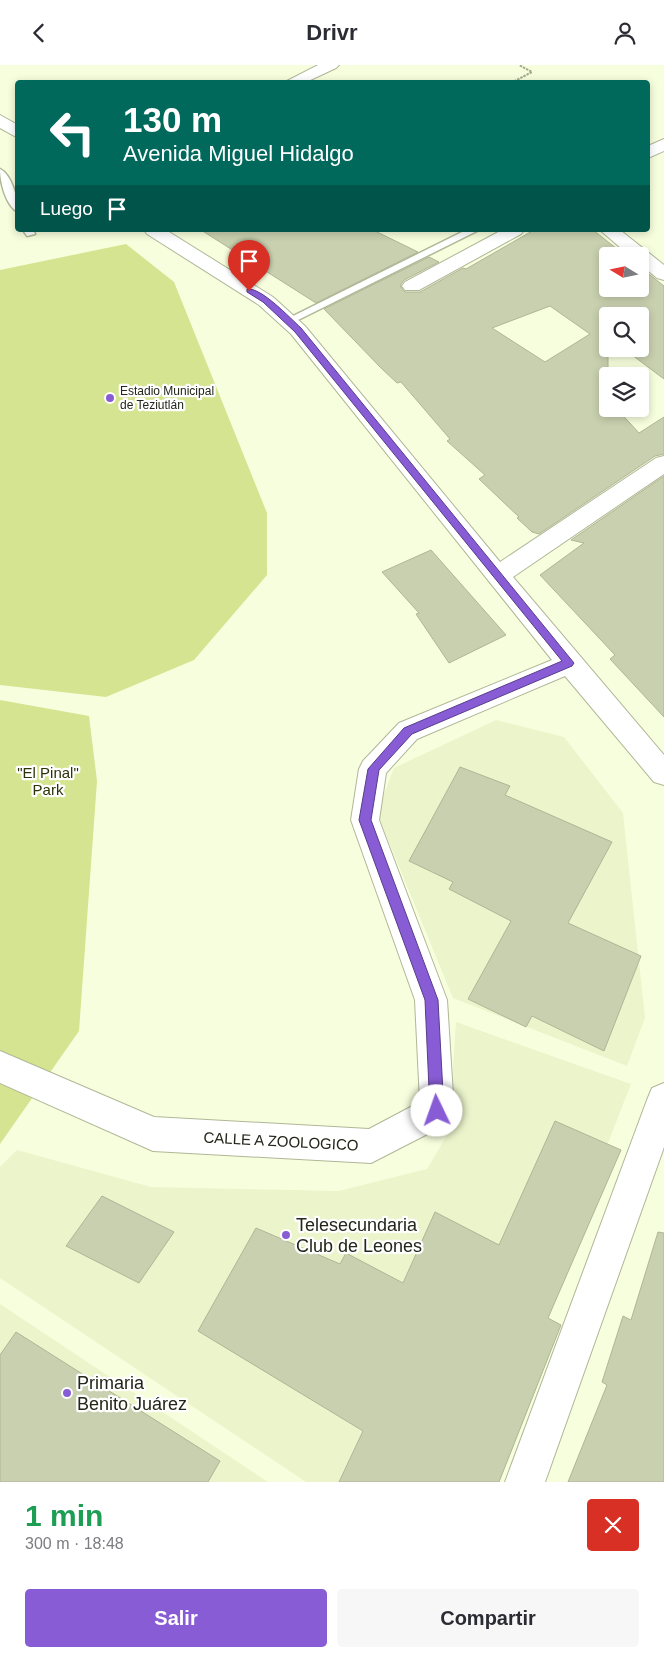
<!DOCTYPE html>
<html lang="es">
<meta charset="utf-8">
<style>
body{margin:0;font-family:Arial,sans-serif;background:#f7f7f7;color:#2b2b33;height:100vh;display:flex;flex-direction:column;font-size:19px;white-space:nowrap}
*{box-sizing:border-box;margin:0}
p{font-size:16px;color:#7c7c81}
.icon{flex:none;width:28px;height:28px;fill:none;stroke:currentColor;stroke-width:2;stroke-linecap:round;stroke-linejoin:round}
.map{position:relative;height:1417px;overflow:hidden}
.side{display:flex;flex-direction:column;background:#fff;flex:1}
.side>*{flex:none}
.guide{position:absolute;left:15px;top:15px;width:635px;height:152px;border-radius:5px;box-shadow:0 2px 8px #0003;background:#00695c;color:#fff;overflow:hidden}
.needle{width:32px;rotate:280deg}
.controls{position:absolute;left:599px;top:182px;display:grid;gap:10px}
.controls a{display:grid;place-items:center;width:50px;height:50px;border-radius:5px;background:#fff;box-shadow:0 2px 8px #0003;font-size:25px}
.pin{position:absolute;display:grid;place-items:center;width:42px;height:42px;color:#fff;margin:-51px -21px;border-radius:50% 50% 50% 0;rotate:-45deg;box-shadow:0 0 5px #0007}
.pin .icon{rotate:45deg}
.me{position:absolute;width:55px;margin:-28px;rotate:357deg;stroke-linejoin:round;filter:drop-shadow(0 0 4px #0008)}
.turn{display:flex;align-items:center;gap:18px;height:105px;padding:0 25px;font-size:22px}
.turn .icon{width:65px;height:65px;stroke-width:2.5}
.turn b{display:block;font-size:35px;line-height:42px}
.then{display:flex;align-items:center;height:48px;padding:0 25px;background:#0003;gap:10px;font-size:19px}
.round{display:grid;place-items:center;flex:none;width:52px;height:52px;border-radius:5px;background:#f7f7f7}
.summary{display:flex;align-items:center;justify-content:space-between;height:85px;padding:0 25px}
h1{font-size:30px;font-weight:600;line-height:38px;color:#1e9e55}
.cta{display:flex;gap:10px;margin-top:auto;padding:10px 25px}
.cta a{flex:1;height:58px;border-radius:5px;background:#885cd5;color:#fff;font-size:20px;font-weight:600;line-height:58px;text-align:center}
.cta a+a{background:#f7f7f7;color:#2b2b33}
header{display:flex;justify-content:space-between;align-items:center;height:65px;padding:0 25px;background:#fff;font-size:22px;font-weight:600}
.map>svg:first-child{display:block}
.built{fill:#ebf4cb}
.green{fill:#d5e490}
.building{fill:#c9d0af;stroke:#afb596;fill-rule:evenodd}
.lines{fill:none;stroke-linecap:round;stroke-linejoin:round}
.lane-casing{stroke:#b0b797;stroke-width:3}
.street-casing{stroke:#b0b797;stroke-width:2}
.path{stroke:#a3a88f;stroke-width:2;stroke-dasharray:2.5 1;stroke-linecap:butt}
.lane{fill:#fff;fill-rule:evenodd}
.street{fill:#fff;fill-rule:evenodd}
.route{fill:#885cd5;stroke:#583c8a}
.poi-dot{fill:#885cd5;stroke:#fff;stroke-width:2}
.labels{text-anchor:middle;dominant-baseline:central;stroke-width:4.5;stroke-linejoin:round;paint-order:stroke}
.far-poi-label{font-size:12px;fill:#232619;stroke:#fff;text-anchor:start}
.park-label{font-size:15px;fill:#2d3307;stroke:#fff}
.street-label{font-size:15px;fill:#232619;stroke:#fff}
.near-poi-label{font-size:18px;fill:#232619;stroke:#fff;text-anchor:start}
</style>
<header><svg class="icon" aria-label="back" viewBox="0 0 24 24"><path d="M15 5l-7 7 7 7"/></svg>Drivr<svg class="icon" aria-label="person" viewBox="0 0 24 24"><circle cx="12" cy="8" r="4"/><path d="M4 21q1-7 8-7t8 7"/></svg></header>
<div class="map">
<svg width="664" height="1417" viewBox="0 0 664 1417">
<rect width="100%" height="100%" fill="#f7fedd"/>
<path class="built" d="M 496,655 L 564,672 L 623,748 L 645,953 L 627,1001 L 453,933 L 377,748 L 394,703 Z
M 456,957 L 631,1019 L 476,1417 L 306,1417 L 0,1213 L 0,1102 L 17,1085 L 151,1122 L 339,1126 L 427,1104 L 449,1067 Z
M 0,1239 L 268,1417 L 0,1417 Z"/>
<path class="green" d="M 126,179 L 174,217 L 267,448 L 267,510 L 194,595 L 106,632 L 0,620 L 0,205 Z
M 0,635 L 89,651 L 97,716 L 79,966 L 0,1079 Z"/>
<path class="building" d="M 201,165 L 373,165 L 418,187 L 316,238 Z
M 534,165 L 593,165 L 626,191 L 608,191 L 608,224 L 640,224 L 640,202 L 664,221 L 664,314 L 624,284 L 640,284 L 640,251 L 608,251 L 608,344 L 617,344 L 639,368 L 664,352 L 664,389 L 655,391 L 539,469 L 532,467 L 517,453 L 519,452 L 479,414 L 485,410 L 447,376 L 450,374 L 401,317 L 397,318 L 381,303 L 324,244 L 429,192 L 439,197 L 404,215 L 400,221 L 405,227 L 420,227 L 463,203 L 466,204 ZM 550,241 L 590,269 L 545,297 L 492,263 Z
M 664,411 L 664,652 L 610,594 L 615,590 L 540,510 L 584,478 L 571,475 Z
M 431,485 L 506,570 L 449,598 L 416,549 L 419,548 L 382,507 Z
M 460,702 L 510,721 L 505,730 L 612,777 L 568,858 L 641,891 L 604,986 L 532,951 L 526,962 L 468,934 L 511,856 L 449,824 L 453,817 L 409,796 Z
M 555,1056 L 621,1085 L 548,1253 L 561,1260 L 499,1417 L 339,1417 L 363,1366 L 198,1266 L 256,1163 L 340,1199 L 346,1188 L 403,1218 L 435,1147 L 499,1180 Z
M 102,1131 L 174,1167 L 139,1218 L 66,1181 Z
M 658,1167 L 664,1168 L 664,1417 L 568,1417 L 607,1320 L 602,1317 L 623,1251 L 631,1255 Z
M 16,1267 L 220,1396 L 208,1417 L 0,1417 L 0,1290 Z"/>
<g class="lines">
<g class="lane-casing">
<path id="lane" d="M 0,104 C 12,110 18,134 18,147 C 6,141 0,117 0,104 Z
M 23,165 L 33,165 L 35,169 L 27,171 Z
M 466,165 L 479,165 L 292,258 L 288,259 L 283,256 Z"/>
</g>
<g class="street-casing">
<path id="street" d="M 318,0 L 339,0 L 336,3 L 304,18 L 283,18 Z
M 0,50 L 18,60 L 18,73 L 0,63 Z
M 664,74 L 664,86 L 648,93 L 648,81 Z
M 144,165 L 166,165 L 273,232 L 305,261 L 500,497 L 656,393 L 664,391 L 664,409 L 513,512 L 664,690 L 664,720 L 654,717 L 565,611 L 417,674 L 386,708 L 379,755 L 447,935 L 454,1046 L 449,1058 L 371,1098 L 153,1086 L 0,1018 L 0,986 L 154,1052 L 369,1064 L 420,1037 L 415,935 L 351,755 L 359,704 L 363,696 L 399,658 L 552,595 L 291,269 L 259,240 L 147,169 Z
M 502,165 L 524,165 L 521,169 L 419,225 L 405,225 L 402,221 L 405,217 Z
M 600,165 L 620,165 L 664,200 L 664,215 L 657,213 L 640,199 L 640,191 L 630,191 Z
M 664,1018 L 664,1082 L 545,1417 L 505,1417 L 647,1035 L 652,1023 Z"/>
</g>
<path class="path" d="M 511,18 L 532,7 L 519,0"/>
<use href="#lane" class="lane"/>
<use href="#street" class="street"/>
</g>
<path class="route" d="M 247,224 C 261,222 290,253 301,263 L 574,598 L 572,601 L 412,669 L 379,705 L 371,755 L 438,935 L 444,1046 L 442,1051 L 437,1053 L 432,1051 L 430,1046 L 425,935 L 359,755 L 368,704 L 404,663 L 562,596 L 295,267 L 263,237 L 247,227 Z"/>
<g class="poi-dot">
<circle cx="110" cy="333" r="5"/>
<circle cx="286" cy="1170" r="5"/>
<circle cx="67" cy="1328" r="5"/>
</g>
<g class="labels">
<g class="far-poi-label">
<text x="120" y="326">Estadio Municipal<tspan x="120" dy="14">de Teziutlán</tspan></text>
</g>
<g class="park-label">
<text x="48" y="707">"El Pinal"<tspan x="48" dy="17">Park</tspan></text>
</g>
<g class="street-label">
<text transform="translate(281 1076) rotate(3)">CALLE A ZOOLOGICO</text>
</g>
<g class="near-poi-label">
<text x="296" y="1160">Telesecundaria<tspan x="296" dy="21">Club de Leones</tspan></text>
<text x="77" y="1318">Primaria<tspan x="77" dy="21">Benito Juárez</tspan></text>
</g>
</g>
</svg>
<div class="controls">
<a><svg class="needle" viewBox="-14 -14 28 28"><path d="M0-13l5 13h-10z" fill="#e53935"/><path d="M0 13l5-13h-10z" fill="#7c7c81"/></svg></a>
<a><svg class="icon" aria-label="search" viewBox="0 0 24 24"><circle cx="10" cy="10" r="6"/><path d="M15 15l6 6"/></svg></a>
<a><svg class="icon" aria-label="layers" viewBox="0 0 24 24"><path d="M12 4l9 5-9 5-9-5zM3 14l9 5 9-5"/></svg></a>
</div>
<div class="pin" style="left:249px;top:226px;background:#d93025"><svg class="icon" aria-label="arrive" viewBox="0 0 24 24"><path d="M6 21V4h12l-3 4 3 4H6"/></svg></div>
<svg class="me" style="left:437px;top:1046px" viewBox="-20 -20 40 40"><circle r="19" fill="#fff"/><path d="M0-13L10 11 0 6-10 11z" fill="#885cd5"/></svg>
<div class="guide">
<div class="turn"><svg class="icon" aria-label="left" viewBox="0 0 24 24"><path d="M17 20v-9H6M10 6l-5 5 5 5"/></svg><div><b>130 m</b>Avenida Miguel Hidalgo</div></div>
<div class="then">Luego<svg class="icon" aria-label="arrive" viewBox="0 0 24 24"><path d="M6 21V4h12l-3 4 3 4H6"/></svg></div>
</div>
</div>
<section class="side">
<div class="summary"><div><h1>1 min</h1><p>300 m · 18:48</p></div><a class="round" style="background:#d93025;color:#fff"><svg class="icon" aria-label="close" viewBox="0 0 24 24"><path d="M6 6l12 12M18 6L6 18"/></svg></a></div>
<div class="cta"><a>Salir</a><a>Compartir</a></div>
</section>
